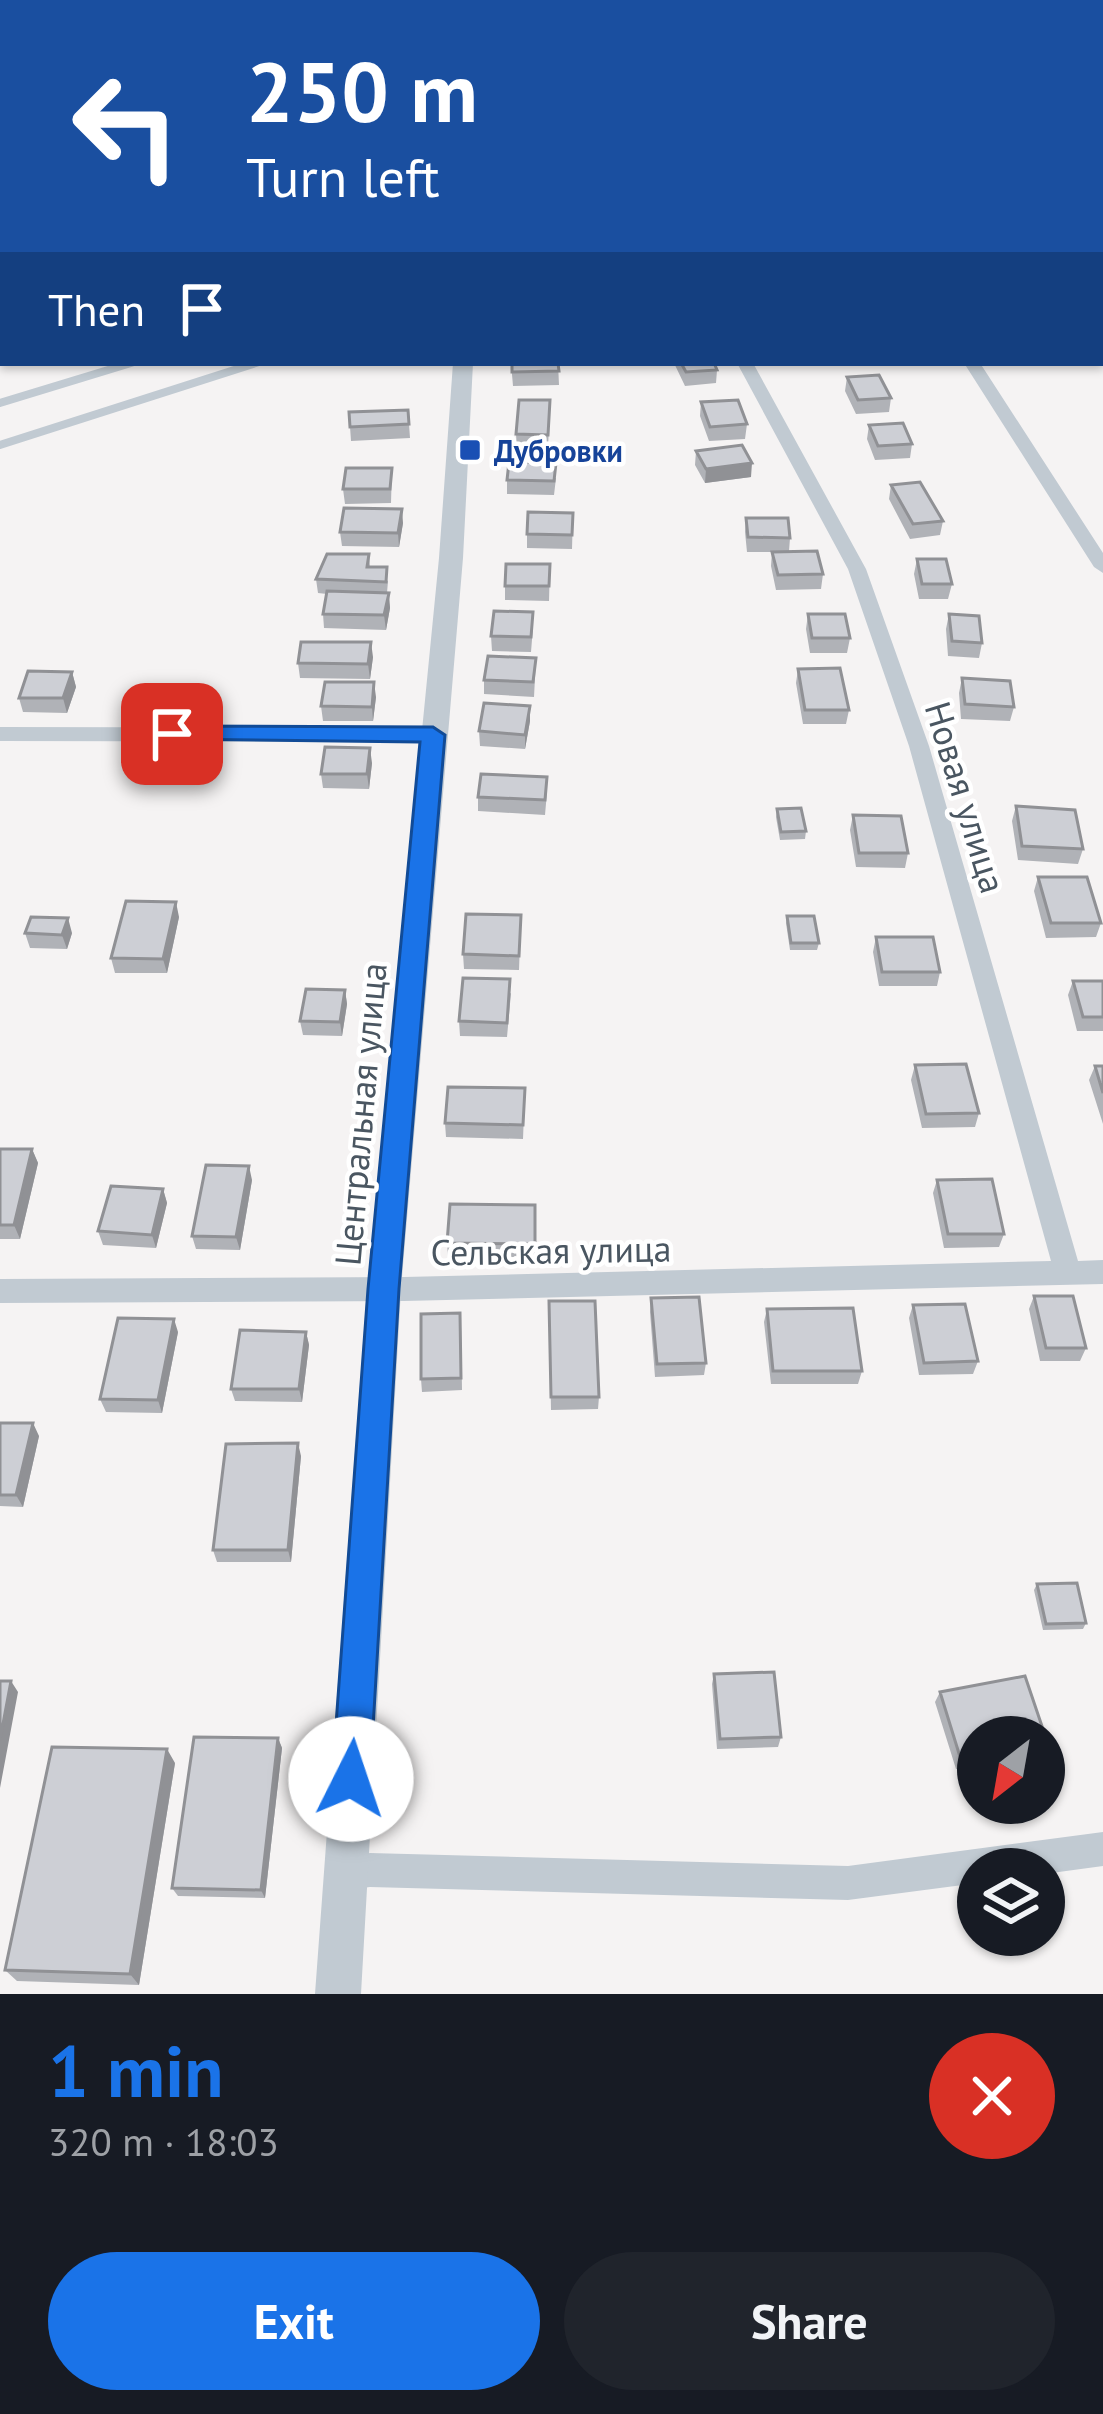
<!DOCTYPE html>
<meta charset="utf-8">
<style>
body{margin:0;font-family:"PT Sans",sans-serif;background:#20242c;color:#f1f3f6;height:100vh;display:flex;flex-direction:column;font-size:45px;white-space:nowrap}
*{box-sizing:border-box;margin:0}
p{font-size:39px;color:#9ea1a6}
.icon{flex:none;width:66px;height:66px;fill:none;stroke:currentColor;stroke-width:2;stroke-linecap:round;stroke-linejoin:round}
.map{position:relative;height:1994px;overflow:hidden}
.drawer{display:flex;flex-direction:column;background:#171b24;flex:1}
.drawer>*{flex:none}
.banner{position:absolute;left:0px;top:0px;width:1104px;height:366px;box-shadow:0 3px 9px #0004;background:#1a4fa0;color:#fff;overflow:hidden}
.needle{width:78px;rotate:211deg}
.buttons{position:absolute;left:957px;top:1716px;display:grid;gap:24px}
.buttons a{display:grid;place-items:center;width:108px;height:108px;border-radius:50%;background:#171b24;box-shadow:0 3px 9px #0004;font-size:60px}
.pin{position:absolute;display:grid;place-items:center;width:102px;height:102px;color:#fff;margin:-51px;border-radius:24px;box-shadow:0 6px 18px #0006}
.me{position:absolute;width:132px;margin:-66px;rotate:4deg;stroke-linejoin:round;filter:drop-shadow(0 0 9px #0008)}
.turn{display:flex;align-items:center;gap:42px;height:252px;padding:0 48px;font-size:54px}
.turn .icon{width:156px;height:156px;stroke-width:2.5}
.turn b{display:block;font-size:84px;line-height:102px}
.then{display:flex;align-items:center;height:114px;padding:0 48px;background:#0003;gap:24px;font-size:45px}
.round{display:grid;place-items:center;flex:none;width:126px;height:126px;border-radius:63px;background:#20242c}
.head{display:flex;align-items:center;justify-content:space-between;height:204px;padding:0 48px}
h1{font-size:72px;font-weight:700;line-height:90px;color:#1a73e8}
.button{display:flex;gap:24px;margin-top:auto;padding:24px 48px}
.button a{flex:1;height:138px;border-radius:72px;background:#1a73e8;color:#fff;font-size:48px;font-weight:700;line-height:138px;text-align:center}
.button a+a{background:#20242c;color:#f1f3f6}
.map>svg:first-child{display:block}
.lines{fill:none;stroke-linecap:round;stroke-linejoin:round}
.service-far1{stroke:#c1cad2;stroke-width:6}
.service{stroke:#c1cad2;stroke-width:8}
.minor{fill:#c1cad2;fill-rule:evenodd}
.tertiary{fill:#c1cad2;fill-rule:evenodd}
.wall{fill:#b0b2b7}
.shaded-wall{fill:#909195}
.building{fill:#cdcfd5;stroke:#909195;stroke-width:3}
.route{fill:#1a73e8;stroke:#114b97;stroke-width:3}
.transit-dot{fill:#1a4fb4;stroke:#fff;stroke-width:4.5}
.labels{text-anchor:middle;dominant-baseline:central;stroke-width:9;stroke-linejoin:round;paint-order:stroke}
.far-transit-label{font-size:30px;font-weight:bold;fill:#164399;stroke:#fff;text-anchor:start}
.street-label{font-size:36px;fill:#4a5661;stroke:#fff}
</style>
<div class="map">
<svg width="1103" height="1994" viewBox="0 0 1103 1994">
<rect width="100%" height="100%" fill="#f5f3f3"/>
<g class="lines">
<path class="service-far1" d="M 557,0 L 561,3"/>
<path class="service" d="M 0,403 L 131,363
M 0,445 L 256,363"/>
<path class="minor" d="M 806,0 L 821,0 L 824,3 L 809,3 Z
M 737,363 L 753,363 L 866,569 L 929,746 L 1078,1261 L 1103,1260 L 1103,1284 L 404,1301 L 0,1303 L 0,1279 L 404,1277 L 1051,1261 L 909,746 L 848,569 Z
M 964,363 L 980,363 L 1103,553 L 1103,573 L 1094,567 Z
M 0,727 L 433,728 L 443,735 L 433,742 L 0,741 Z
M 1103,1832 L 1103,1866 L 1044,1874 L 1044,1869 L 978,1869 L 978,1883 L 848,1900 L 370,1887 L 345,1890 L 333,1885 L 328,1873 L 333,1861 L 370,1853 L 848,1866 Z"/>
<path class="tertiary" d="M 453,363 L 473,363 L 463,558 L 401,1289 L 361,1994 L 315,1994 L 367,1289 L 439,558 Z"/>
</g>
<path class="wall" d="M 736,0 L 777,0 L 777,2 L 798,3 L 737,3 Z
M 511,363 L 558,363 L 559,385 L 513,386 Z
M 674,363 L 714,363 L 717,370 L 716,383 L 685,386 Z
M 847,377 L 891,398 L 889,412 L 856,414 L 845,391 Z
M 550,400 L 548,449 L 517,449 L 516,434 Z
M 701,402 L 747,424 L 745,439 L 709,441 L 700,416 Z
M 349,412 L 409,424 L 410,438 L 351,441 Z
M 869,425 L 912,444 L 910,458 L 875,460 L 867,439 Z
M 696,451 L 751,477 L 705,483 L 695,465 Z
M 392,468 L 391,503 L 345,504 L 343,489 Z
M 556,478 L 554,495 L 507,494 L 507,480 Z
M 891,485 L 943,521 L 940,535 L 910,539 L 889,499 Z
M 573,513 L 572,549 L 527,548 L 527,534 Z
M 746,518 L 790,538 L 789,551 L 823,574 L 821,589 L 776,590 L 771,566 L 772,552 L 747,552 L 745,532 Z
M 403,523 L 399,547 L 342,546 L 340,532 Z
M 369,554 L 370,567 L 388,581 L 387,593 L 390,608 L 386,630 L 324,628 L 323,614 L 327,594 L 318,593 L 316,579 Z
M 917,559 L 952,584 L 948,599 L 919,599 L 914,574 Z
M 550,564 L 549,601 L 505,600 L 505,586 Z
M 808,614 L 850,638 L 847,653 L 810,653 L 806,629 Z
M 949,614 L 982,643 L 979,658 L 948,656 L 946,629 Z
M 533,627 L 531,652 L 492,651 L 491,636 Z
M 373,657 L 370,679 L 300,678 L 298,663 Z
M 536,658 L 534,697 L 484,694 L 484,680 Z
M 798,669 L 849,710 L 846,724 L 803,724 L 796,683 Z
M 72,672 L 76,687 L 67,713 L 23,712 L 19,698 Z
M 962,678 L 1014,707 L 1010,721 L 961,719 L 959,693 Z
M 376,697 L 373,721 L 323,721 L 321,706 Z
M 530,706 L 530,721 L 525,749 L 480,746 L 479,731 Z
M 372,763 L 369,789 L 323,788 L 321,774 Z
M 547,792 L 545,815 L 478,811 L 478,797 Z
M 1016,806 L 1083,849 L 1078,864 L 1018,860 L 1012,821 Z
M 777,809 L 806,831 L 805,839 L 780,840 L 776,817 Z
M 853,815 L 908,853 L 905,868 L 856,867 L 850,830 Z
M 1038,877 L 1101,923 L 1096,937 L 1046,938 L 1034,891 Z
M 521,915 L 519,970 L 464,969 L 463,954 Z
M 787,916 L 819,943 L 817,950 L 790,950 L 786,923 Z
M 179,917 L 167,973 L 115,973 L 111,958 Z
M 25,933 L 72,933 L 67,949 L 30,948 Z
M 876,937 L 940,972 L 937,986 L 879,986 L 873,952 Z
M 1073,981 L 1103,981 L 1103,1031 L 1077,1031 L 1068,995 Z
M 345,990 L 347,1004 L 342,1036 L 303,1035 L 300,1021 Z
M 511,993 L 507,1037 L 460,1036 L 459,1021 Z
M 915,1065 L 979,1113 L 975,1127 L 922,1128 L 911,1080 Z
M 1095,1066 L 1103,1066 L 1103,1124 L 1089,1080 Z
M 525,1088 L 523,1139 L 446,1137 L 445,1123 Z
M 0,1149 L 32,1149 L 38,1163 L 20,1239 L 0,1239 Z
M 252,1180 L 240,1250 L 196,1249 L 192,1236 Z
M 937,1180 L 1004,1234 L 999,1247 L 944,1248 L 933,1193 Z
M 163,1189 L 167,1203 L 156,1248 L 103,1245 L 98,1231 Z
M 535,1205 L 535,1257 L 448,1257 L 447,1243 Z
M 1034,1296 L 1086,1348 L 1080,1361 L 1040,1361 L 1029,1309 Z
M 651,1298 L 706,1363 L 704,1375 L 655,1377 L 650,1312 Z
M 549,1301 L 599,1397 L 598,1409 L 551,1410 Z
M 913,1305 L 978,1361 L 973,1374 L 919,1375 L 909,1318 Z
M 767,1309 L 862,1371 L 858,1384 L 771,1384 L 764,1322 Z
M 461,1326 L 462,1390 L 422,1392 L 421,1379 Z
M 178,1332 L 162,1413 L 106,1412 L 100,1399 Z
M 306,1332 L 309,1345 L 302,1402 L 235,1401 L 231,1389 Z
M 0,1423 L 39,1436 L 23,1507 L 0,1506 Z
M 301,1456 L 291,1562 L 217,1562 L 213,1550 Z
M 1037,1584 L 1086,1623 L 1083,1629 L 1043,1630 L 1034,1590 Z
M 714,1674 L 781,1737 L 778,1747 L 717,1749 L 712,1684 Z
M 1025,1676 L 1048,1744 L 1044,1750 L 1044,1737 L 978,1737 L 978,1765 L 956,1769 L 935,1702 L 940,1692 Z
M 278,1738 L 282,1748 L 265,1898 L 178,1896 L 172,1888 Z
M 175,1763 L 139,1985 L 17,1981 L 5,1970 Z"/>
<path class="shaded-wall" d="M 684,0 L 703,0 L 695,3 L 684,3 Z
M 752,0 L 777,0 L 776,3 L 752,3 Z
M 3,250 L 3,272 L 0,272 L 0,251 Z
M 752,463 L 751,477 L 705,483 L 706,469 Z
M 402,509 L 403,523 L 399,547 L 398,533 Z
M 389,593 L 390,608 L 386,630 L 384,615 Z
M 371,642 L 373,657 L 370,679 L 368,664 Z
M 72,672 L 76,687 L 67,713 L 63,698 Z
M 374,682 L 376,697 L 373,721 L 372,707 Z
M 530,706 L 530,721 L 525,749 L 525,735 Z
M 370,748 L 372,763 L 369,789 L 367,774 Z
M 176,902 L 179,917 L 167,973 L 163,959 Z
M 68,918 L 72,933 L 67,949 L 62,935 Z
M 345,990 L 347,1004 L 342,1036 L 340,1022 Z
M 32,1149 L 38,1163 L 20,1239 L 14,1225 Z
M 249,1166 L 252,1180 L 240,1250 L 236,1237 Z
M 163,1189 L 167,1203 L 156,1248 L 152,1235 Z
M 174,1319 L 178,1332 L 162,1413 L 158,1400 Z
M 306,1332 L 309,1345 L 302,1402 L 299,1389 Z
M 33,1423 L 39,1436 L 23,1507 L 16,1495 Z
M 298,1443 L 301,1456 L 291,1562 L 288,1550 Z
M 11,1681 L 18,1692 L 0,1788 L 0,1740 Z
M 278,1738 L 282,1748 L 265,1898 L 261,1890 Z
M 167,1749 L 175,1763 L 139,1985 L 130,1974 Z"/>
<path class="building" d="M 708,0 L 725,0 L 731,3 L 698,2 Z
M 786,0 L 792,0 L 798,3 L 773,3 Z
M 3,174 L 3,198 L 0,199 L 0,175 Z
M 0,223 L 3,226 L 3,250 L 0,251 Z
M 512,363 L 558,363 L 559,371 L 512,372 Z
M 681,363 L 714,363 L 717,370 L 686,372 Z
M 879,375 L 891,398 L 858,400 L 847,377 Z
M 519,400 L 550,400 L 548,435 L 516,434 Z
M 738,400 L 747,424 L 710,427 L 701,402 Z
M 408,410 L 409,424 L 350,427 L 349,412 Z
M 903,423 L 912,444 L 878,446 L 869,425 Z
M 742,445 L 752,463 L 706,469 L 696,451 Z
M 509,462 L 556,463 L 554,481 L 507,480 Z
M 346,468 L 392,468 L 390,489 L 343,489 Z
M 920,482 L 943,521 L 913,524 L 891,485 Z
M 344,508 L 402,509 L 398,533 L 340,532 Z
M 528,512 L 573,513 L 572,535 L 527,534 Z
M 746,518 L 788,518 L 790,538 L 748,537 Z
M 817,551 L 823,574 L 778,575 L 772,552 Z
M 327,554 L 369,554 L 367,567 L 387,567 L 386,582 L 316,579 Z
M 917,559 L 946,559 L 952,584 L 922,584 Z
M 506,564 L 550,564 L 549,586 L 505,586 Z
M 327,591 L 389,593 L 384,615 L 323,614 Z
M 494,611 L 533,612 L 531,637 L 491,636 Z
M 808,614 L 845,614 L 850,638 L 812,638 Z
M 949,614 L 979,616 L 982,643 L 952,641 Z
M 301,642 L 371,642 L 368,664 L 298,663 Z
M 488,656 L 536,658 L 533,682 L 484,680 Z
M 840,668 L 849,710 L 805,710 L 798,669 Z
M 28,671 L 72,672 L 63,698 L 19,698 Z
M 962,678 L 1010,681 L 1014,707 L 965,704 Z
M 325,682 L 374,682 L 372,707 L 321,706 Z
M 484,703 L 530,706 L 525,735 L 479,731 Z
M 325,747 L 370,748 L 367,774 L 321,774 Z
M 481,774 L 547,777 L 545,800 L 478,797 Z
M 1016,806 L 1075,810 L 1083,849 L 1022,846 Z
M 801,808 L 806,831 L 781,832 L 777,809 Z
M 853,815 L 901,816 L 908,853 L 859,853 Z
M 1038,877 L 1087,877 L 1101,923 L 1051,923 Z
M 126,901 L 176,902 L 163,959 L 111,958 Z
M 466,914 L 521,915 L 519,956 L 463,954 Z
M 787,916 L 814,916 L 819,943 L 791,943 Z
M 31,917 L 68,918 L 62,935 L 25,933 Z
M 876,937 L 933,937 L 940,972 L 882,972 Z
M 463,978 L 510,979 L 507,1023 L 459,1021 Z
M 1073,981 L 1103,981 L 1103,1017 L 1083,1017 Z
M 306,989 L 345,990 L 340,1022 L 300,1021 Z
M 966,1064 L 979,1113 L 926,1114 L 915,1065 Z
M 1095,1066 L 1103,1066 L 1103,1093 Z
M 448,1087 L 525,1088 L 523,1125 L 445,1123 Z
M 0,1149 L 32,1149 L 14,1225 L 0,1225 Z
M 206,1165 L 249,1166 L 236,1237 L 192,1236 Z
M 992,1179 L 1004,1234 L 948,1234 L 937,1180 Z
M 111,1186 L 163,1189 L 152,1235 L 98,1231 Z
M 450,1204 L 535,1205 L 535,1244 L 447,1243 Z
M 1034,1296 L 1073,1296 L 1086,1348 L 1046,1348 Z
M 699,1297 L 706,1363 L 657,1364 L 651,1298 Z
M 549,1301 L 595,1301 L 599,1397 L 551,1397 Z
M 965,1304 L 978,1361 L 924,1363 L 913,1305 Z
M 853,1308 L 862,1371 L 773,1371 L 767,1309 Z
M 460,1313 L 461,1378 L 421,1379 L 421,1314 Z
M 118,1318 L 174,1319 L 158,1400 L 100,1399 Z
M 240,1330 L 306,1332 L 299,1389 L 231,1389 Z
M 0,1423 L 33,1423 L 16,1495 L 0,1495 Z
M 298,1443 L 288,1550 L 213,1550 L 226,1444 Z
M 1077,1583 L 1086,1623 L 1046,1624 L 1037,1584 Z
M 774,1672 L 781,1737 L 720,1739 L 714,1674 Z
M 1025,1676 L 1048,1744 L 1044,1744 L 1044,1737 L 978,1737 L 978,1757 L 961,1760 L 940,1692 Z
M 0,1681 L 11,1681 L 0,1740 Z
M 194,1737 L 278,1738 L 261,1890 L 172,1888 Z
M 52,1747 L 167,1749 L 130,1974 L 5,1970 Z"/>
<path class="route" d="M 172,726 L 433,727 L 445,735 L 399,1289 L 370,1779 L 365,1793 L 351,1798 L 337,1793 L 332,1779 L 368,1289 L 420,742 L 164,739 L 164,728 Z"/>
<rect class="transit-dot" x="458" y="438" width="24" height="24" rx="6"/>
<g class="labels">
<g class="far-transit-label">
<text x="494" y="450">Дубровки</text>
</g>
<g class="street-label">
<text transform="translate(966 797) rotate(73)">Новая улица</text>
<text transform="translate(360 1114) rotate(-85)">Центральная улица</text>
<text transform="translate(551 1250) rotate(-1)">Сельская улица</text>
</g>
</g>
</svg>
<div class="buttons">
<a><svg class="needle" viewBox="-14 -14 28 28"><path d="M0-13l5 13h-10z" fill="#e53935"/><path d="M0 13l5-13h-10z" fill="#9ea1a6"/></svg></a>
<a><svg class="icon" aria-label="layers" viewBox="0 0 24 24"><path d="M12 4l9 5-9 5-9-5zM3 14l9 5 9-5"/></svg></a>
</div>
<div class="pin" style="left:172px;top:734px;background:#d93025"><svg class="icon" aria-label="arrive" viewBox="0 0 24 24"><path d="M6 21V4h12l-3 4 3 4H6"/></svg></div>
<svg class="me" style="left:351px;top:1779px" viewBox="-20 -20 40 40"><circle r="19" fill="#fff"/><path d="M0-13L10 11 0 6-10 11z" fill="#1a73e8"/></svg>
<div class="banner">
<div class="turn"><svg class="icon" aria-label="left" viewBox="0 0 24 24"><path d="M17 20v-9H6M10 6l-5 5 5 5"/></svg><div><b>250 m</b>Turn left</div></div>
<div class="then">Then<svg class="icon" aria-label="arrive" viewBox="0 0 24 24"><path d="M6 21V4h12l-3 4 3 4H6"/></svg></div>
</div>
</div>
<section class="drawer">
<div class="head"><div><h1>1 min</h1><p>320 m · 18:03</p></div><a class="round" style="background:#d93025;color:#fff"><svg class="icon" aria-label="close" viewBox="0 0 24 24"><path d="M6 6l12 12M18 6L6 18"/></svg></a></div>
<div class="button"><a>Exit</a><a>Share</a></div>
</section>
